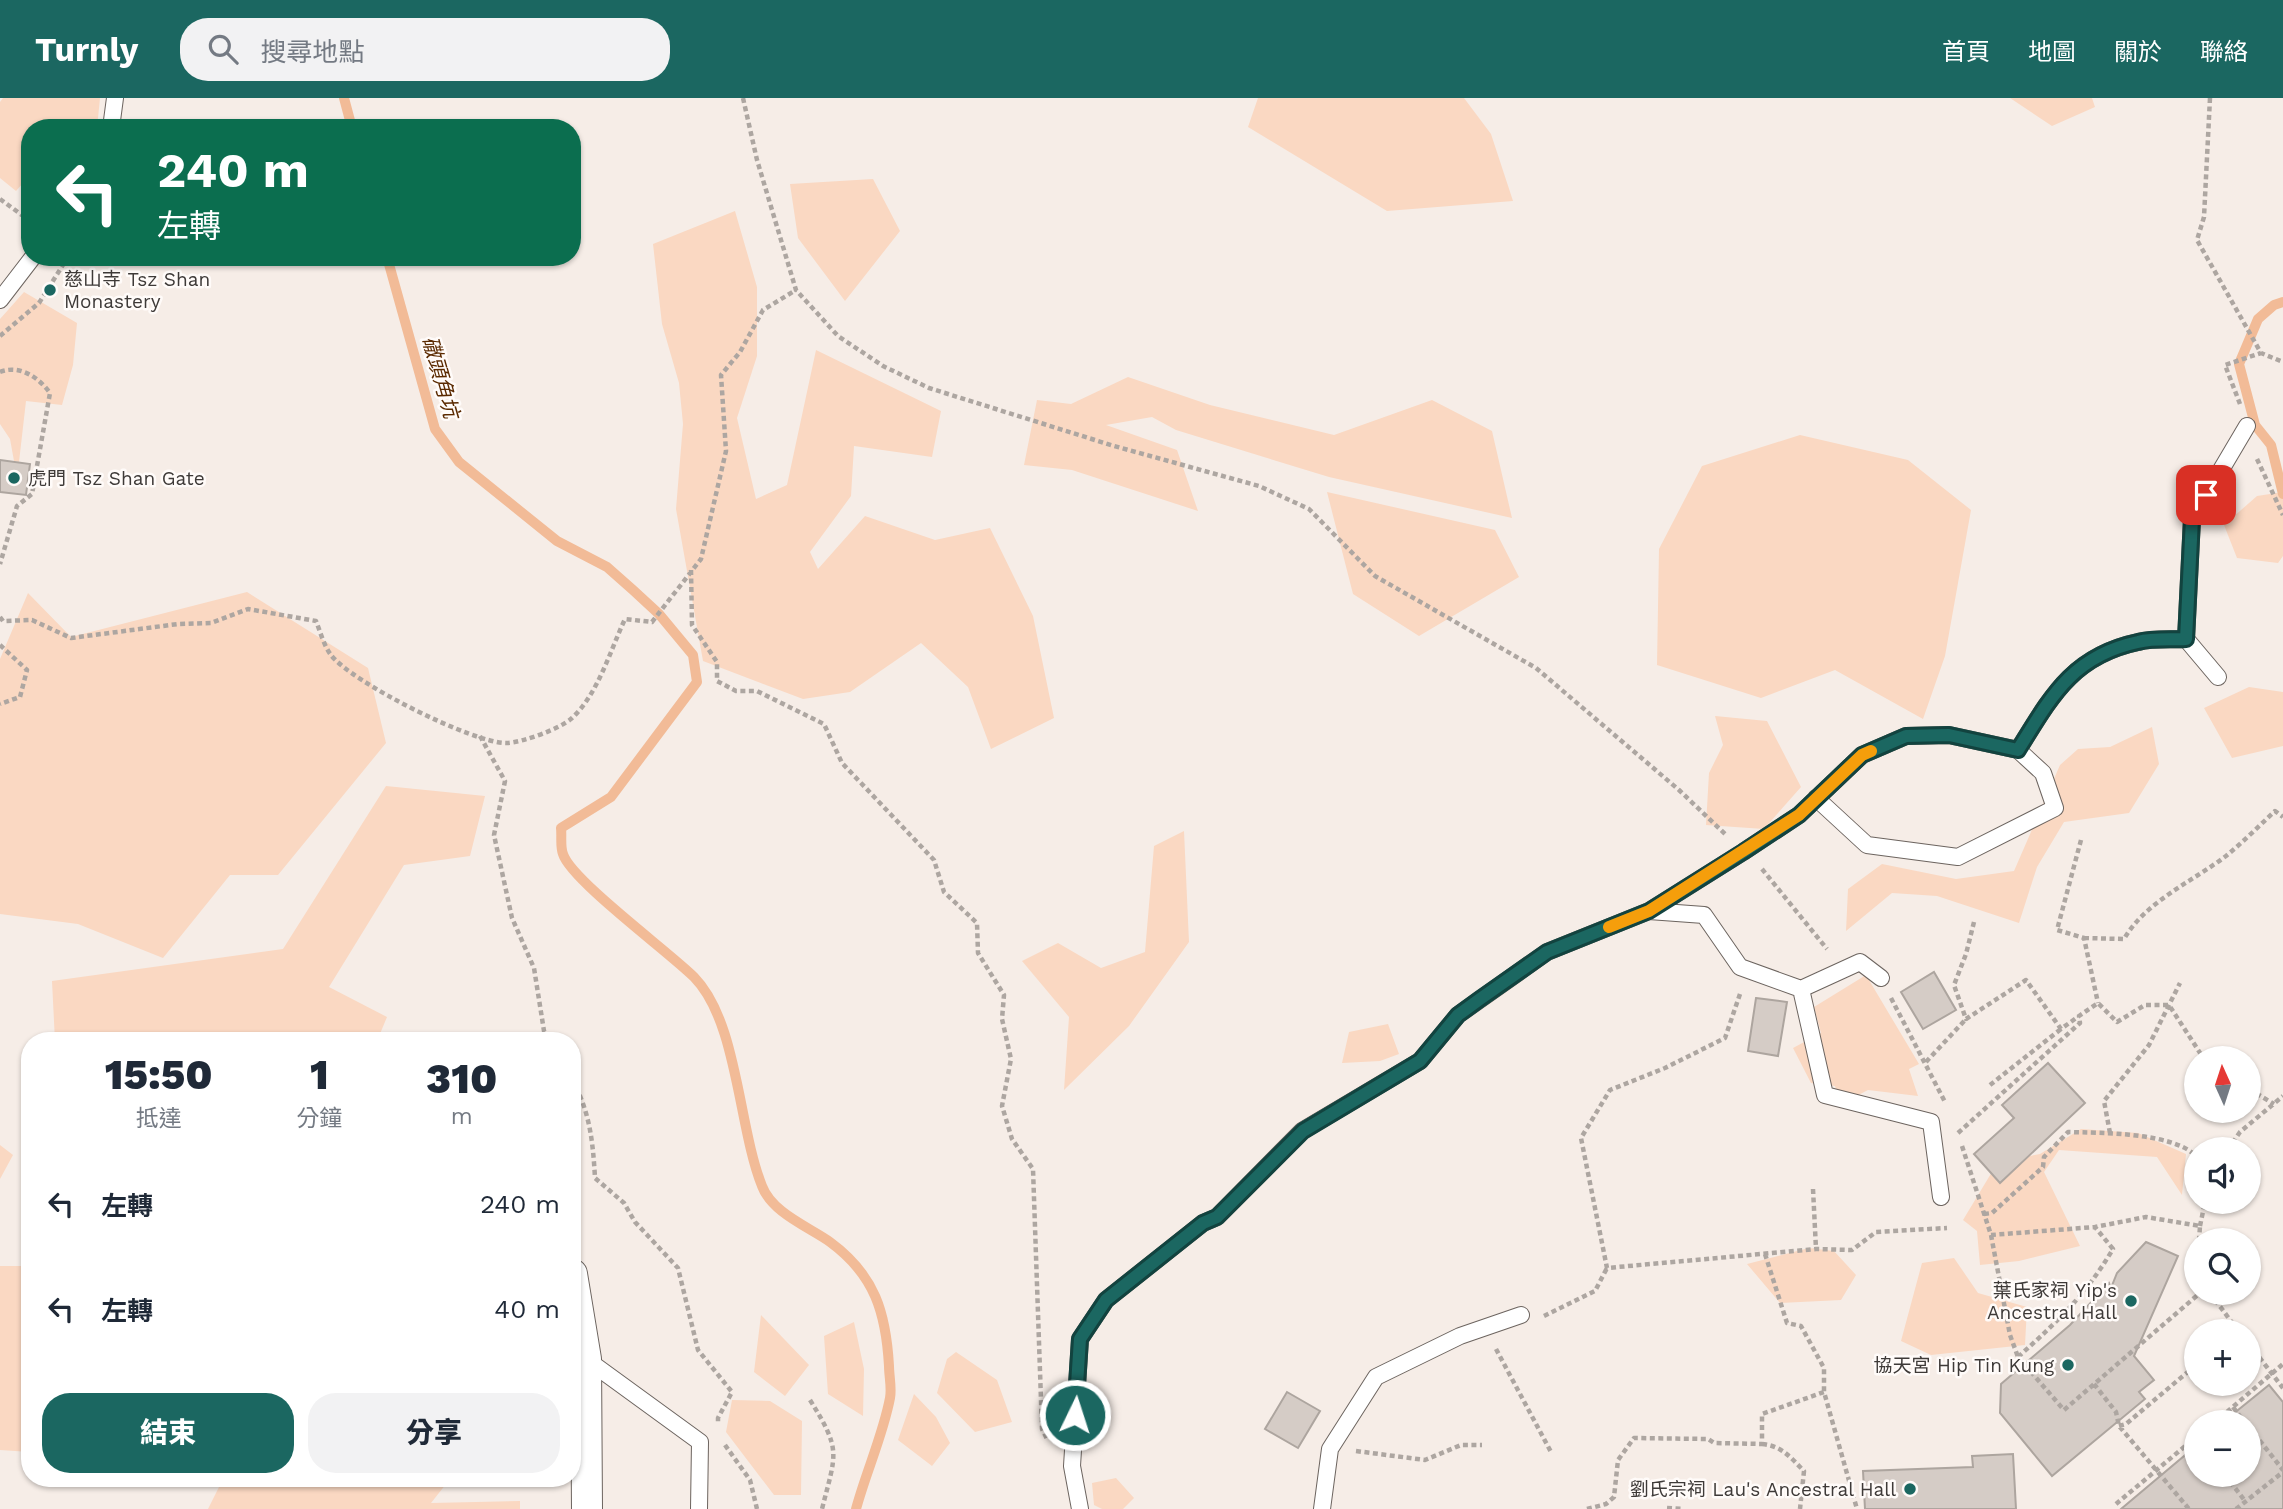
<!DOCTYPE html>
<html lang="zh-TW">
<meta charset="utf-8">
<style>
body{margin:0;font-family:"Work Sans","Noto Sans TC",sans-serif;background:#f2f2f3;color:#1f2937;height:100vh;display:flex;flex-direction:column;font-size:26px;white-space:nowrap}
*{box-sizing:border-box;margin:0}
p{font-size:23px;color:#747a83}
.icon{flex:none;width:38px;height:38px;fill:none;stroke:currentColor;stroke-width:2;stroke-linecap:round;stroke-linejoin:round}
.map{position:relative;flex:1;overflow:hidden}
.drawer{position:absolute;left:21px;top:934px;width:560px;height:455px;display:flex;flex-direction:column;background:#fff;border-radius:28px;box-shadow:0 2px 5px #0004}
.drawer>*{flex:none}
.top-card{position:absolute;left:21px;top:21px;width:560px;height:147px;border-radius:28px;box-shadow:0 2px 5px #0004;background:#0b6e4f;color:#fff;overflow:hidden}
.needle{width:46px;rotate:357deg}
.fabs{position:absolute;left:2184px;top:948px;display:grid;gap:14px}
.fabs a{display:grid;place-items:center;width:77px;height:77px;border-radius:50%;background:#fff;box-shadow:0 2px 5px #0004;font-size:35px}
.pin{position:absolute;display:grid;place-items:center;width:60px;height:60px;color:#fff;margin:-30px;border-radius:14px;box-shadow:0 4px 10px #0006}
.me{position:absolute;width:77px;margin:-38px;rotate:4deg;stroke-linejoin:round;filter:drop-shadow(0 0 5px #0008)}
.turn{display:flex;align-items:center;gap:24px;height:147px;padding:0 21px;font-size:32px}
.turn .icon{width:91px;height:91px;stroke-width:2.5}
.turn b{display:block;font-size:49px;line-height:60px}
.eta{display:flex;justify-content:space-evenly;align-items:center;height:119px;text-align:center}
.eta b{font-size:42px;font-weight:800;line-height:49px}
.button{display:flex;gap:14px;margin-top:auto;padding:14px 21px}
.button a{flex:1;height:80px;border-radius:28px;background:#1b6761;color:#fff;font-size:28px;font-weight:800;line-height:80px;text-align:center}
.button a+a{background:#f2f2f3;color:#1f2937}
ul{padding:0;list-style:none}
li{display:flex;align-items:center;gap:21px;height:105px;padding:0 21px}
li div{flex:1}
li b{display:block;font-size:26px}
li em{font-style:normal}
header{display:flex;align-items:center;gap:42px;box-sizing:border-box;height:98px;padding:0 35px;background:#1b6761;color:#fff}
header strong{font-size:33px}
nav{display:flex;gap:38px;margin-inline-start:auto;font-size:24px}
.search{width:490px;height:63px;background:#f2f2f3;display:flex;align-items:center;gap:18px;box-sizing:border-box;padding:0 24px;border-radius:28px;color:#747a83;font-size:26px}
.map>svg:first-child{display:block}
.green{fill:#fad8c2}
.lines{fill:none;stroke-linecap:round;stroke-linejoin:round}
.stream{stroke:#f2bb97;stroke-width:10}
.building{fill:#d5ccc6;stroke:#ada59f;stroke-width:2}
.service-casing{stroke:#6c645f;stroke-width:18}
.minor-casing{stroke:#6c645f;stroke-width:32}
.path{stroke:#ada6a1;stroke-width:4.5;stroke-dasharray:5 3.5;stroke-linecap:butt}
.service{stroke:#fff;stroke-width:16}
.minor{stroke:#fff;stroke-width:30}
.route-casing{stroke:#12433f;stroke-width:18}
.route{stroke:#1b6761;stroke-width:12}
.slow{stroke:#f59e0b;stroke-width:12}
.poi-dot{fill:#1b6761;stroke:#fffbf9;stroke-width:2.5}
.labels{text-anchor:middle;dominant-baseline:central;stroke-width:5;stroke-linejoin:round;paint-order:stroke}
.poi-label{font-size:19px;fill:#3e3a38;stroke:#fffbf9;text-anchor:end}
.water-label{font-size:21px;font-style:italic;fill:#5b2a00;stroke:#fffbf9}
</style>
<header>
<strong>Turnly</strong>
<div class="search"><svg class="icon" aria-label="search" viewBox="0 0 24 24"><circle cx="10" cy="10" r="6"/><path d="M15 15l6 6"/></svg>搜尋地點</div>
<nav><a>首頁</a><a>地圖</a><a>關於</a><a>聯絡</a></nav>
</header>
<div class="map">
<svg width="2283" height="1411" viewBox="0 0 2283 1411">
<rect width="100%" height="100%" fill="#f6ede7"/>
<path class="green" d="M 3,0 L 100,0 L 97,30 L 30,30 L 30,77 L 16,93 L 0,80 L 0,4 Z
M 1258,0 L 1464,0 L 1491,36 L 1513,103 L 1387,113 L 1248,29 Z
M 2010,0 L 2092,0 L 2095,9 L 2052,28 Z
M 873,81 L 900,133 L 845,203 L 798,140 L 790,86 Z
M 735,113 L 757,189 L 757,258 L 737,320 L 756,401 L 787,387 L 816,252 L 941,313 L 932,359 L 854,348 L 851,398 L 810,454 L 818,471 L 865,418 L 935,442 L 990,430 L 1033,518 L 1054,620 L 991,651 L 968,589 L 921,545 L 850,594 L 803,601 L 703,563 L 676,411 L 683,326 L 679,285 L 662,226 L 653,146 Z
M 24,194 L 77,225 L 73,267 L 62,307 L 26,303 L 19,364 L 14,363 L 10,341 L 0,326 L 0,221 Z
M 1128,279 L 1210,307 L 1334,337 L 1432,302 L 1492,333 L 1512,420 L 1329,379 L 1176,332 L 1152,319 L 1106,327 L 1177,352 L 1198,413 L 1072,372 L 1024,367 L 1037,302 L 1071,306 Z
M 1800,337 L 1908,362 L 1971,412 L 1945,558 L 1923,621 L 1835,572 L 1761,600 L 1657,567 L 1659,451 L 1702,368 Z
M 1327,394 L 1495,432 L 1519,479 L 1419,538 L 1353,496 Z
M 2283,394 L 2283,458 L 2278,465 L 2237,460 L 2224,427 L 2257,398 Z
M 247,494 L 368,570 L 386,645 L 278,777 L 230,777 L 163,860 L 78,826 L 0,816 L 0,561 L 28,495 L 71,539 Z
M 2249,589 L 2283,594 L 2283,648 L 2232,660 L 2204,610 Z
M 1715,618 L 1767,623 L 1801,689 L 1764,731 L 1706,727 L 1709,675 L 1723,647 Z
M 2152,629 L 2159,666 L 2129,715 L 2064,724 L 2037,769 L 2019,825 L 1937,798 L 1892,795 L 1846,833 L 1848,791 L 1882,766 L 1956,781 L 2014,773 L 2060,667 L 2078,651 L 2110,649 Z
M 386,688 L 485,698 L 470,758 L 404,767 L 329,889 L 387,919 L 377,943 L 55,943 L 52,883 L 283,851 Z
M 1184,733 L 1189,844 L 1129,928 L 1064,992 L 1069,919 L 1022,863 L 1058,845 L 1101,870 L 1145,854 L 1154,748 Z
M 1866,877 L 1919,966 L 1909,971 L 1918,998 L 1868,992 L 1841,1006 L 1835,988 L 1811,985 L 1793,950 L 1821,935 L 1814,909 Z
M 1388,926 L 1399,956 L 1380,963 L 1342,965 L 1349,934 Z
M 2081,1031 L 2138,1035 L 2186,1056 L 2182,1097 L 2157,1059 L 2059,1052 L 2044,1074 L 2080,1148 L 2019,1163 L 1980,1167 L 1977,1133 L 1963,1122 L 1998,1064 L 2040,1056 Z
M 0,1047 L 13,1057 L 0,1081 Z
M 1809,1150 L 1834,1153 L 1856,1177 L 1841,1202 L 1780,1205 L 1747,1166 Z
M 1954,1160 L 1978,1195 L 2027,1209 L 2025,1247 L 1931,1257 L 1901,1243 L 1922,1165 Z
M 0,1168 L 30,1168 L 30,1354 L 0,1352 Z
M 761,1217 L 809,1267 L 785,1298 L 754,1274 Z
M 854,1224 L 864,1271 L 863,1318 L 828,1296 L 824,1238 Z
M 956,1254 L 997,1282 L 1012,1324 L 975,1334 L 937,1295 L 947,1261 Z
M 914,1296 L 936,1319 L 950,1345 L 932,1368 L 898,1342 Z
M 732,1302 L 770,1303 L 802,1323 L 801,1397 L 774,1397 L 726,1334 Z
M 1116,1380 L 1134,1400 L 1123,1411 L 1102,1411 L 1094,1407 L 1092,1385 Z
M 223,1381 L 450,1381 L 431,1405 L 520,1403 L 520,1411 L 208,1411 Z"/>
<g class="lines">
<path class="stream" d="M 344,0 L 352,30
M 387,159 L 435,331 L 459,364 L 557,443 L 607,469 L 633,492 L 659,516 L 693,557 L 697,584 L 611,699 L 561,730 C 562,738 560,749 563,756 C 571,782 669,854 694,879 C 738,924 738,1028 762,1088 C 772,1115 809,1129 830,1144 C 875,1177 886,1215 889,1268 C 889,1278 892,1290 890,1300 C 883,1337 866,1374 856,1411
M 2283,204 L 2274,207 L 2258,221 L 2239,266 L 2255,327 L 2271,347 L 2283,396"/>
</g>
<path class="building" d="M 0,362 L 30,366 L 26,397 L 0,394 Z
M 1934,874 L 1956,912 L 1923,931 L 1901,894 Z
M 1756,900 L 1787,904 L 1778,958 L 1748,953 Z
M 2048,965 L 2085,1005 L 2000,1085 L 1974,1056 L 2014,1020 L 2002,1007 Z
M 2146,1144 L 2178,1158 L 2134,1258 L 2154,1282 L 2139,1294 L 2145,1301 L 2052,1378 L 2000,1315 L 2001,1286 L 2070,1227 L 2109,1185 L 2111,1190 L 2117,1175 Z
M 2269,1287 L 2283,1304 L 2283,1411 L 2121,1411 L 2196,1348 L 2196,1377 L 2249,1377 L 2249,1325 L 2222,1325 Z
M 1287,1294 L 1320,1313 L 1298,1350 L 1265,1331 Z
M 2013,1356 L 2016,1411 L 1865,1411 L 1863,1373 L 1973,1369 L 1972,1358 Z"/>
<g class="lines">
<g class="service-casing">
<path id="service" d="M 111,30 L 115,0
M 0,202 L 33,159
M 2218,579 L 2186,541 L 2192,421 L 2247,328
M 1816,700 L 1867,747 L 1958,759 L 2055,710 L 2043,675 L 2018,652
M 1649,813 L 1704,817 L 1740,869 L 1801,891 L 1860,864 L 1881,880
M 1801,891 L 1825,997 L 1931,1024 L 1941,1099
M 586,1261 L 700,1344 L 699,1411
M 1080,1411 L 1072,1368 L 1080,1241 L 1106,1202 L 1203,1125 L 1217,1119 L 1302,1033 L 1420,963 L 1458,917 L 1547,854 L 1649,813 L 1743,754 L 1799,717 L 1862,657 L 1906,638 L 1949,637 L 2018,652 C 2051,599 2072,558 2138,544 C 2153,540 2171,542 2186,541
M 1322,1411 L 1330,1351 L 1376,1279 L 1460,1238 L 1521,1217"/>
</g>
<g class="minor-casing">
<path id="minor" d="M 572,1176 L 586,1261 L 587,1411"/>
</g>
<path class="path" d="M 743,0 L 757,62 L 796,192 L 838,238 L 883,268 L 929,290 L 1114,348 L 1259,388 L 1309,411 L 1375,478 L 1536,570 L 1679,692 L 1725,736
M 2210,0 L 2204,119 L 2197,142 L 2261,255 L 2283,264
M 0,101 L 30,123
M 0,238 L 39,205 L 68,159
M 0,274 C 20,266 39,280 50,295 L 32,396 L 17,408 L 0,466
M 2240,306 L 2225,267 L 2261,255
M 2257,361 L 2283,417
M 691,472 L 692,527 L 717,564 L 717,583 L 736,593 L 757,593 L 824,626 L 842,665 L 934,762 L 944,794 L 977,825 L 978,855 L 1004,897 L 1002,921 L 1011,961 L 1002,1008 L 1012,1041 L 1033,1071 L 1042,1331 L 1048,1343
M 0,519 L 3,523 L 32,522 L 71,540 L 178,526 L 211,525 L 248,511 L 316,523 C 320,533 324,548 331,557 C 351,584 474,646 507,645 C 523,644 560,631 572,620 C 598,596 610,553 625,521 L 652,524 L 701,461 L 726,353 L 721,277 L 740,254 L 763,212 L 796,192
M 0,547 L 27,572 L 20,599 L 0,606
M 480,638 L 505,683 L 494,737 L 512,820 L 534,870 L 544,933 L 550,943
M 2081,742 L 2057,832 L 2084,840 L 2098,905
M 1762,771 L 1827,851
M 1974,824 L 1966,856 L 1954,887 L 1966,921 L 2026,882 L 2061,931 L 2079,918
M 2084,840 L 2124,841 C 2145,804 2193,783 2226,758 C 2243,744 2259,728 2275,713 L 2283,719
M 1740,896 L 1725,940 L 1665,970 L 1610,992 L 1581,1040 L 1607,1170 L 1816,1151 L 1852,1152 L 1876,1134 L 1947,1130
M 1891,900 L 1945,1004
M 1926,964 L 1966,921
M 572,982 C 590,1013 593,1045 595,1080 L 624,1105 L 635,1124 L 678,1170 L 698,1252 L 732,1294 L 718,1320 L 718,1326
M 1990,987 L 2061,931
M 2249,991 L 2274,1006
M 1958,1035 L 2080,925 L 2079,918 L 2098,905 L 2117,924 L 2145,907 L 2169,907 L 2204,961
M 2110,1035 L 2104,1003 L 2149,947 L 2180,885
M 1962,1048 L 1991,1137 L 2095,1129 L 2146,1119 L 2200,1128 L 2199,1143
M 2228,1052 L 2240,1034 L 2283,998
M 1813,1091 L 1816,1151
M 1984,1116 L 1992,1115 L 2043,1069 L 2044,1059 L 2068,1034 C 2101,1035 2172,1034 2196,1058
M 2200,1128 L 2205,1104
M 1991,1137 L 2010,1237 L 2018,1259 L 2064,1312 L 2200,1195
M 1765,1156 L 1787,1225 L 1801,1228 L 1824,1270 L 1824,1294
M 2210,1195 L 2239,1234
M 1544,1218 L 1595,1193 L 1607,1170
M 2249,1246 L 2283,1290
M 1496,1251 L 1551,1354
M 2018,1259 C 2058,1223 2085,1198 2113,1151 L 2095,1129
M 2094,1286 L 2116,1314 L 2119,1328 L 2189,1411
M 810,1302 C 842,1353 836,1355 822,1411
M 2233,1309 L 2245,1325
M 2214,1325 L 2283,1266
M 2119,1328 L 2126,1326 L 2196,1267
M 2249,1329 L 2283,1372
M 1762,1346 C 1782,1348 1790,1359 1804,1373 L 1800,1411
M 725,1347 L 750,1382 L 757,1411
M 1356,1353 L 1425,1362 L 1461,1347 L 1482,1347
M 2225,1377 L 2245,1403
M 2116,1406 L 2196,1339
M 1667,1410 L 1683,1411
M 1587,1411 L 1606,1406 L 1614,1399 L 1618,1362 L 1634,1340 L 1708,1341 L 1714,1345 L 1762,1346 L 1762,1316 L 1824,1294 L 1857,1411
M 2236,1411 L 2283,1374"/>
<use href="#service" class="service"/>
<use href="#minor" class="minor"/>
</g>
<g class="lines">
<g class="route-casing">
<path id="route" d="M 1075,1317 L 1080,1241 L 1106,1202 L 1203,1125 L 1217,1119 L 1303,1033 L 1420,963 L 1458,917 L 1480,901 L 1547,854 L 1649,813 L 1743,754 L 1799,717 L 1862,657 L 1906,638 L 1949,637 L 2018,652 C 2051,599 2072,558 2138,544 C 2153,540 2171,542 2186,541 L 2192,421 L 2206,397"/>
</g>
<use href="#route" class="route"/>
<path class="slow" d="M 1609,829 L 1649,813 L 1799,717 L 1862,657 L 1871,653"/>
</g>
<g class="poi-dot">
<circle cx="50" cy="192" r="7"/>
<circle cx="14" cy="380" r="7"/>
<circle cx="2131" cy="1203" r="7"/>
<circle cx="2068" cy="1267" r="7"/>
<circle cx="1910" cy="1391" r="7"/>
</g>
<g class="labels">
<g class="poi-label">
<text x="64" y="181" text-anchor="start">慈山寺 Tsz Shan<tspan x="64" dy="22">Monastery</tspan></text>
<text x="28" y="380" text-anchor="start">虎門 Tsz Shan Gate</text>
<text x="2117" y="1192">葉氏家祠 Yip's<tspan x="2117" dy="22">Ancestral Hall</tspan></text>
<text x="2054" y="1267">協天宮 Hip Tin Kung</text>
<text x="1896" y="1391">劉氏宗祠 Lau's Ancestral Hall</text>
</g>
<g class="water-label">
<text transform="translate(441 279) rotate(74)">䃟頭角坑</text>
</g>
</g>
</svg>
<div class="fabs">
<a><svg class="needle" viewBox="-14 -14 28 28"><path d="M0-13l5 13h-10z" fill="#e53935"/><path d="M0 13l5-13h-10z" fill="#747a83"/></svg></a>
<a><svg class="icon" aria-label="sound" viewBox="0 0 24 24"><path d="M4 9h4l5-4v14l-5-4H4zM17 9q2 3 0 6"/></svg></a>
<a><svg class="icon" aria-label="search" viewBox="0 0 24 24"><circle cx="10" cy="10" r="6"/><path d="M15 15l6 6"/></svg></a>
<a>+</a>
<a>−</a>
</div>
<div class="pin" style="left:2206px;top:397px;background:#d93025"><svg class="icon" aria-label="arrive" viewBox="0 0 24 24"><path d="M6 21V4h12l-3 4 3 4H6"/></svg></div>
<svg class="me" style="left:1075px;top:1317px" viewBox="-20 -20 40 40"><circle r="17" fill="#1b6761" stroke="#fff" stroke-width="3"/><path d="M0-11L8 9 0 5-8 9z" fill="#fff"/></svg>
<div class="top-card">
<div class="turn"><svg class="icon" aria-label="left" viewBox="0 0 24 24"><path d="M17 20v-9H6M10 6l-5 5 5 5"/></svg><div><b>240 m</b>左轉</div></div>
</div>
<section class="drawer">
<div class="eta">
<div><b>15:50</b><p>抵達</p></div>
<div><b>1</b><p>分鐘</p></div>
<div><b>310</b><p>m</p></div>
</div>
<ul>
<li><svg class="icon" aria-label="left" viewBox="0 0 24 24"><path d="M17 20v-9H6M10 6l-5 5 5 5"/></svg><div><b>左轉</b></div><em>240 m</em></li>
<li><svg class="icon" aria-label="left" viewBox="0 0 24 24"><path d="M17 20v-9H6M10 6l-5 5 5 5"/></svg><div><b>左轉</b></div><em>40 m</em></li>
</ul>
<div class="button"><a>結束</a><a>分享</a></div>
</section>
</div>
